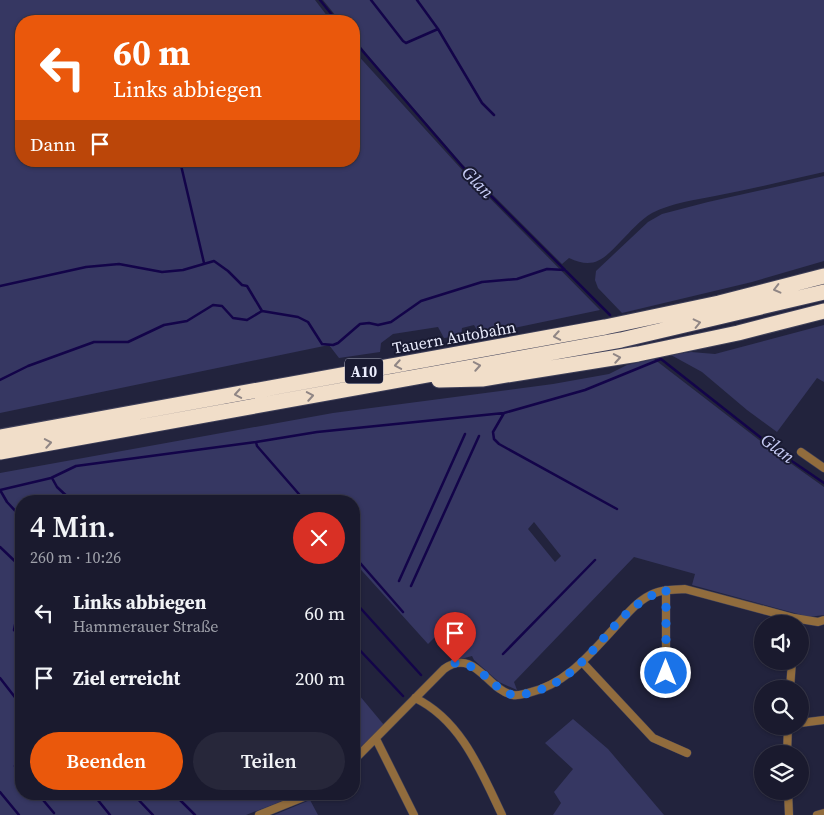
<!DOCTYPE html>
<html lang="de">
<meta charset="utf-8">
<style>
body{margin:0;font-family:"Source Serif 4",serif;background:#27273a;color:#f1f3f6;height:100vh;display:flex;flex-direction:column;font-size:19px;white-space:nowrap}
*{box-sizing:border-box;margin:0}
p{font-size:16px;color:#9fa1aa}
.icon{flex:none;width:28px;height:28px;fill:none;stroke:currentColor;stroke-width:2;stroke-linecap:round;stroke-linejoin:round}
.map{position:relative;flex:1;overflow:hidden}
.panel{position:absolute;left:15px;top:495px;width:345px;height:305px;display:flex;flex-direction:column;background:#1a1a2e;border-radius:20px;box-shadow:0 1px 4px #0004,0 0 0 1px #38384a}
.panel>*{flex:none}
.banner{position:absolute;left:15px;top:15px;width:345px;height:152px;border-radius:20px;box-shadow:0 1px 4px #0004,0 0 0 1px #38384a;background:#ea580c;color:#fff;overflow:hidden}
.fabs{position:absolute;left:754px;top:615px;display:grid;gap:10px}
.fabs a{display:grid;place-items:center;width:55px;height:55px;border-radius:50%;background:#1a1a2e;box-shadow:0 1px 4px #0004,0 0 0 1px #38384a;font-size:25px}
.pin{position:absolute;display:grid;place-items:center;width:42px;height:42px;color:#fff;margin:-51px -21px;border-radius:50% 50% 50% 0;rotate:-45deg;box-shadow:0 0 5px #0007}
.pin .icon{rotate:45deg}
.me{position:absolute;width:55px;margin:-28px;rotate:0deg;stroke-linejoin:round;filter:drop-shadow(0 0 4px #0008)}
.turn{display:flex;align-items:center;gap:18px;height:105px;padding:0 15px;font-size:22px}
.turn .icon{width:65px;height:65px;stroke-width:2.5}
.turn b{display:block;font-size:35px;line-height:42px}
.then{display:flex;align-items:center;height:48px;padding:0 15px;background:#0003;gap:10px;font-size:19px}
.round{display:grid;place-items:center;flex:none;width:52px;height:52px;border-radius:26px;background:#27273a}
.overview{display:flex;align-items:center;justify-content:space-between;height:85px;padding:0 15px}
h1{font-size:30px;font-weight:600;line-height:38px}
.action{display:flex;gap:10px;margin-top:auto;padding:10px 15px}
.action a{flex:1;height:58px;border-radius:30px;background:#ea580c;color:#fff;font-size:20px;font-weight:600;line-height:58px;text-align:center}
.action a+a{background:#27273a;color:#f1f3f6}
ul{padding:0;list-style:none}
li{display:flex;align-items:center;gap:15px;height:65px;padding:0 15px}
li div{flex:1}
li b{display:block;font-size:19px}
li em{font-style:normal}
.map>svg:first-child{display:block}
.green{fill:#363762;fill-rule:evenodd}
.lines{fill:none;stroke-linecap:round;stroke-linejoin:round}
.stream{stroke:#130449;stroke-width:2.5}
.minor-casing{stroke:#3e3f58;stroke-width:9}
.motorway-casing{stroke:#3e3f58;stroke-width:17}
.minor{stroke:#916c3d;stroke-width:8}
.motorway{stroke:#f1dec9;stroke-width:15}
.oneway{stroke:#908685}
.route{stroke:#1a73e8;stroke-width:9;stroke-dasharray:0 16.2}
.labels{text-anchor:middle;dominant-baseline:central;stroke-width:4;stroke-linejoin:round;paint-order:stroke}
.shield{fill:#191a32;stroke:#acaec1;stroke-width:1}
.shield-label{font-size:15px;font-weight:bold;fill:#ebedfe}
.street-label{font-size:16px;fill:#ebedfe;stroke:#191a32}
.water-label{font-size:18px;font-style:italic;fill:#c7ccf5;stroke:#191a32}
</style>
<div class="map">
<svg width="824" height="815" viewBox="0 0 824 815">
<rect width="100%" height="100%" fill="#22233d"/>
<path class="green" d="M 0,0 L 315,0 L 331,21 L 21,21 L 21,161 L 354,161 L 354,51 L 464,172 L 600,310 L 480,335 L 474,325 L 462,328 L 461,336 L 444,338 L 438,327 L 393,334 L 381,343 L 380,352 L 339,358 L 329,345 L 0,413 Z
M 323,0 L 824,0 L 824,172 C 788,180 752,189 715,196 C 694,200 672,203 652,213 C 640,220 631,231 621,241 C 604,259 594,270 569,258 L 562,264 L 461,163 L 370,58 L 354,38 L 354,21 L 340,21 Z
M 824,176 L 824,261 L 752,282 L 622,313 L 598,288 L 595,280 L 596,271 L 648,222 L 662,214 L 708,202 Z
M 824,325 L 824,382 L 817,378 L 777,432 L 747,410 L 702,372 L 671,355 L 691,352 L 715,354 Z
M 654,359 L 772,450 L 824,487 L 824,615 L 809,617 L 692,585 L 695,574 L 634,557 L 514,682 L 517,690 L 499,682 L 474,660 L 472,656 L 457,660 L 435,637 L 428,644 L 354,562 L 354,501 L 21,501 L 21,794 L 300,794 L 246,815 L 0,815 L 0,473 L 333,413 L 553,384 L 609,374 L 627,365 ZM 534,522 L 561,556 L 555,562 L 528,529 Z
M 354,689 L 384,725 L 354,753 Z
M 573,719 L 608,749 L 664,815 L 553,815 L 561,803 L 554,792 L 573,769 L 545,743 Z
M 310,800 L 318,815 L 274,815 Z"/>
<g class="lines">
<path class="stream" d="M 320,0 L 337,21
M 371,0 L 403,41 L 406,43 L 438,29
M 417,0 L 438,29 L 482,103 L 494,115
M 354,41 L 468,173 L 610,315
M 180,161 L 204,263
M 0,286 L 86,267 L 119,264 L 162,272 L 183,270 L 214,261 L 228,271 L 242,285 L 247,286 L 262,311 L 298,317 L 308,322 L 322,344 L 333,345 L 338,343 L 360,324 L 369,323 L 378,325 L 391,322 L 421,301 L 482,282 L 517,279 L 547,269 L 565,270
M 0,380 L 28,366 L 94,342 L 128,342 L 164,325 L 187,321 L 213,305 L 222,306 L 233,318 L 247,320 L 262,311
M 504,413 L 493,432 L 494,439 L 499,444 L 617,509
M 256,442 L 257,446 L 305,501
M 52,478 L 57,487 L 72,501
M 21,517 L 7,502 L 0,490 L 51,478 L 76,466 L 256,442 L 317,432 L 504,413 L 585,390 L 661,359 L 783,455 L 824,483
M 0,547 L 21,567
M 354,556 L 403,612
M 399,581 L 465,434
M 411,586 L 479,436
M 354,601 L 421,675
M 21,619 L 15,625 L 14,630 L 21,637
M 354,644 L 403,696
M 503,654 L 595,560
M 0,678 L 21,705
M 15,766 L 21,773
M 0,792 L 19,815
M 38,794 L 54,813
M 93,794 L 110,815
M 133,794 L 153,815
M 174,794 L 195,815
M 243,794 L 247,798"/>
<g class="minor-casing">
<path id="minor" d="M 801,452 L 824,468
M 666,590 L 666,673
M 583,663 L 653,738 L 687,753
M 790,689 L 792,661
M 415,698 C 461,720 481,771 502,815
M 800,723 L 824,720
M 376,739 L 414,815
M 787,754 L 788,726
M 354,760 L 444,669 C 475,647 487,690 513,695 C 518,696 523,694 528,693 C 567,684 591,653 617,625 C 628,613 639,599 655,593 C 664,589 675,590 685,589 L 794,618 L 818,622 L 824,620
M 788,791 L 789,815
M 259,815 L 311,794
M 817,815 L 824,813"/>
</g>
<g class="motorway-casing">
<path id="motorway" d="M 439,380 L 482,379 L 638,354 L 738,333 L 824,311
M 0,437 L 605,327 L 719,303 L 824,276
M 0,452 L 621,340 L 824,292"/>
</g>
<use href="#minor" class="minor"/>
<use href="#motorway" class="motorway"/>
</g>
<defs><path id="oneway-chevron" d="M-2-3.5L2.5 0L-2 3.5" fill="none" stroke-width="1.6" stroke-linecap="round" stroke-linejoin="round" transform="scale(1.25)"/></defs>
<g class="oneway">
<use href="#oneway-chevron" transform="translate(777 289) rotate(166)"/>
<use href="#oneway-chevron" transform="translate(697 323) rotate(-13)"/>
<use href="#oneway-chevron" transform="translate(557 336) rotate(170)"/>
<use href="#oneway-chevron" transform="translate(617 358) rotate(-10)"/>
<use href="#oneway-chevron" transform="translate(398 365) rotate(170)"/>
<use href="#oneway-chevron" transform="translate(477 366) rotate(-10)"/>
<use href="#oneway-chevron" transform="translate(238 394) rotate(170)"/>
<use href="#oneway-chevron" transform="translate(310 396) rotate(-10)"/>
<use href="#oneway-chevron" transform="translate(48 443) rotate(-10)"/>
</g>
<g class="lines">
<path class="route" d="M 455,663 C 485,664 493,692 514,695 C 520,696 526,694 532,692 C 592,678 611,605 666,590 L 666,673"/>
</g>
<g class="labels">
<rect class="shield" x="345" y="358.5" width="38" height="25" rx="4"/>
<g class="shield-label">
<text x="364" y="371">A10</text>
</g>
<g class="street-label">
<text transform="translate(454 337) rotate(-10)">Tauern Autobahn</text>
</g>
<g class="water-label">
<text transform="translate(478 182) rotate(46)">Glan</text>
<text transform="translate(778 448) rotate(37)">Glan</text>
</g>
</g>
</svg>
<div class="fabs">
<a><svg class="icon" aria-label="sound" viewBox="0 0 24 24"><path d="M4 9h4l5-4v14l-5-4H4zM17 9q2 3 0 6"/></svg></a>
<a><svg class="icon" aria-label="search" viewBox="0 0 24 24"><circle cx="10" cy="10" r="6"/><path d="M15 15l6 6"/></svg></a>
<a><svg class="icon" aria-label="layers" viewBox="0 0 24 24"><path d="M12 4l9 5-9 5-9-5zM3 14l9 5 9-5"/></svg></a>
</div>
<div class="pin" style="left:455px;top:663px;background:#d93025"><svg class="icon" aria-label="arrive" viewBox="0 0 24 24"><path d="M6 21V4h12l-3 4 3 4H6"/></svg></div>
<svg class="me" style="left:666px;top:673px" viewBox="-20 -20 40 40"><circle r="17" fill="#1a73e8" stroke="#fff" stroke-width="3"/><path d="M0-11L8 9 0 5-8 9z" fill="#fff"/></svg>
<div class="banner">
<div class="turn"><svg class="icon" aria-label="left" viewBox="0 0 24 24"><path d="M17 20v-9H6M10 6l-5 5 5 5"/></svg><div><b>60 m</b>Links abbiegen</div></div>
<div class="then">Dann<svg class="icon" aria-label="arrive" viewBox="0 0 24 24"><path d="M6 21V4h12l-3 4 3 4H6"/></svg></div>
</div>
<section class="panel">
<div class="overview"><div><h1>4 Min.</h1><p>260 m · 10:26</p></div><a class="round" style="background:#d93025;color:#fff"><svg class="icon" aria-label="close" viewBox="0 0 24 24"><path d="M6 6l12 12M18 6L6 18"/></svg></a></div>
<ul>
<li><svg class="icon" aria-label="left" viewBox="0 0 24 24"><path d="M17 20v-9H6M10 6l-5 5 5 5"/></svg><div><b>Links abbiegen</b><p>Hammerauer Straße</p></div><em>60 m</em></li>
<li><svg class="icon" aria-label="arrive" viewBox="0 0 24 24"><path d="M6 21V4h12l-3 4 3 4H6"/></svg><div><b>Ziel erreicht</b></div><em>200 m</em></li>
</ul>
<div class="action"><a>Beenden</a><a>Teilen</a></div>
</section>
</div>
